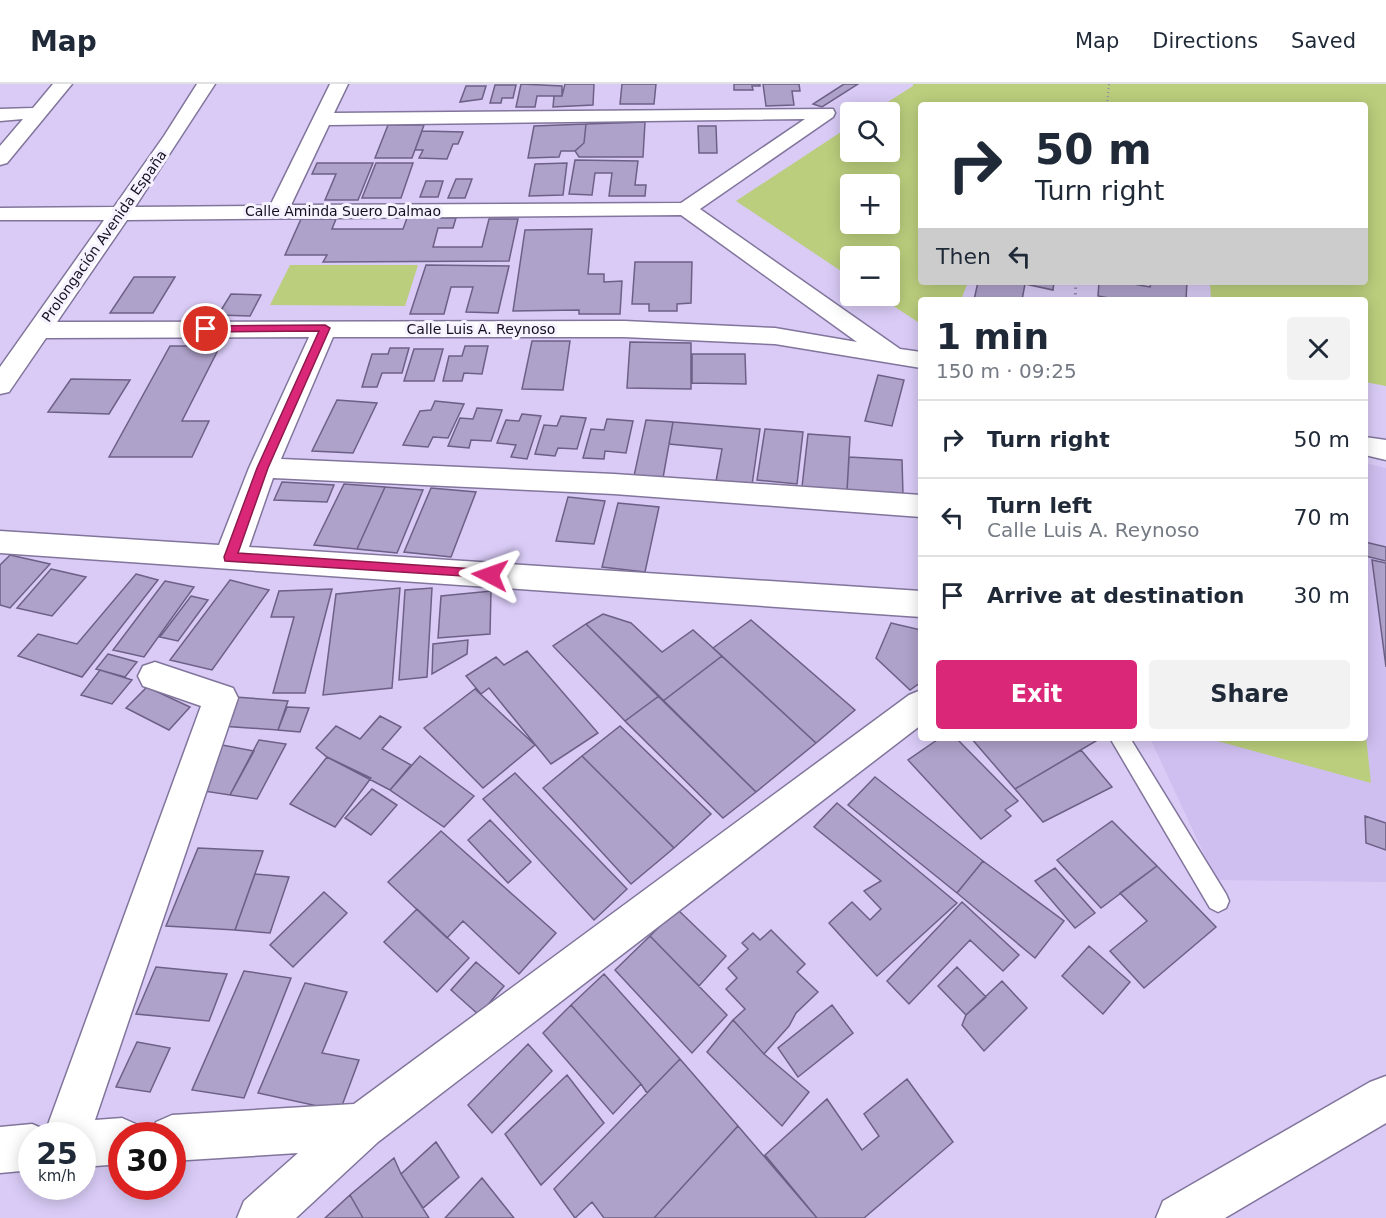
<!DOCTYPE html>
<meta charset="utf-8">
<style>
body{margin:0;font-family:"DejaVu Sans",sans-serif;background:#f2f2f3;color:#1f2937;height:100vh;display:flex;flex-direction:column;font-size:22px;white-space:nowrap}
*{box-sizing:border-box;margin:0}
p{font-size:20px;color:#747a83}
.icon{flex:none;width:33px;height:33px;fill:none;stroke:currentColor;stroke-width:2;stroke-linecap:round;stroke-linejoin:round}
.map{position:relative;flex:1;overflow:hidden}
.side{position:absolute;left:918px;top:213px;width:450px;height:444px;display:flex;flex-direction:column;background:#fff;border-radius:6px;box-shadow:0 3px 15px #0003}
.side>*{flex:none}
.banner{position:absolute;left:918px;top:18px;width:450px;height:183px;border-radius:6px;box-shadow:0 3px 15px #0003;background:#fff;color:#1f2937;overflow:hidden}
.controls{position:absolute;left:840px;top:18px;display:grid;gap:12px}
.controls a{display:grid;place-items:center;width:60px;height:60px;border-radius:6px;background:#fff;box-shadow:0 3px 15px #0003;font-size:30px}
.speed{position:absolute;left:18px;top:1038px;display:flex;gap:12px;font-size:30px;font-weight:700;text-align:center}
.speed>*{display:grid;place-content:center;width:78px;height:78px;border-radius:50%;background:#fff;box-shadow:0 3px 15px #0003;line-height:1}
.speed small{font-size:15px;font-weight:400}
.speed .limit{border:9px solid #d22;background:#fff;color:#111}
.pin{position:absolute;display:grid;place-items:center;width:51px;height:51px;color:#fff;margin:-26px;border:3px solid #fff;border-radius:50%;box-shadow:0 2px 6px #0007}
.me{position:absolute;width:66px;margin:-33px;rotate:274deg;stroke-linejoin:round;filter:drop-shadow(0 0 4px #0008)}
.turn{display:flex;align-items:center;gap:21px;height:126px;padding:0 18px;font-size:27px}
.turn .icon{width:78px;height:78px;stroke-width:2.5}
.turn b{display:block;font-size:42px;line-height:51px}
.then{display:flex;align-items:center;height:57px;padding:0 18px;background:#0003;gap:12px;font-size:22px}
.round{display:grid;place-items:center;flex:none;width:63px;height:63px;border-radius:6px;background:#f2f2f3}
.overview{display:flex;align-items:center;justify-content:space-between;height:102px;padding:0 18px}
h1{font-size:36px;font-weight:700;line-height:45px}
.cta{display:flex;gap:12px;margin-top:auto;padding:12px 18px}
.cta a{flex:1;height:69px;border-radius:6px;background:#db2777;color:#fff;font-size:24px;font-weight:700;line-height:69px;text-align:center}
.cta a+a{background:#f2f2f3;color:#1f2937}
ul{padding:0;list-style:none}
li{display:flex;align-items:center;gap:18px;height:78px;padding:0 18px;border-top:2px solid #e0e1e3}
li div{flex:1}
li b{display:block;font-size:22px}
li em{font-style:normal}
header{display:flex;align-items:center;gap:36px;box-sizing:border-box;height:84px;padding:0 30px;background:#fff;border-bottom:2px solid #e0e1e3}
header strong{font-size:28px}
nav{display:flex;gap:33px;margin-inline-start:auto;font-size:21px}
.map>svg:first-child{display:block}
.built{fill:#cfbff1}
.green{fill:#bbce7d;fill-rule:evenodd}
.building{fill:#aea1ca;stroke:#6d6086;stroke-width:1.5}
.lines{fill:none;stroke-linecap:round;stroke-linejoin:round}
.service-casing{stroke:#81759b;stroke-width:3}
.minor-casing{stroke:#81759b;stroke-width:3}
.path-far1{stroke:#958aab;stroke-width:2;stroke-dasharray:1 3;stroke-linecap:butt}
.path{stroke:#958aab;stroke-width:3;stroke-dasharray:1.5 4;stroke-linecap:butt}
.service{fill:#fff;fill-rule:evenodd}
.minor{fill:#fff;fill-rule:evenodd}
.route{fill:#db2777;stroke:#8e194d;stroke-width:1.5}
.labels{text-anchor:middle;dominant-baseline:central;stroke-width:6;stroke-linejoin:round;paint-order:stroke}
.far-street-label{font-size:14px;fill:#140f1e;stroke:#f6f2ff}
</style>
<header>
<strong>Map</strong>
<nav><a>Map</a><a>Directions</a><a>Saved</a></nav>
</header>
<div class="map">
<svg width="1386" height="1134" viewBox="0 0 1386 1134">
<rect width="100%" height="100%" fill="#d9cbf6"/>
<path class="built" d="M 1365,379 L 1386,384 L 1386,798 L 1216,796 L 1150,654 L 1365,654 Z"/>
<path class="green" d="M 913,0 L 1386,0 L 1386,302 L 1365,298 L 1365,216 L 1211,216 L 1210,198 L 1365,198 L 1365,21 L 921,21 L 921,198 L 968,198 L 961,216 L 921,216 L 921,240 L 878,212 L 890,212 L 890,172 L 850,172 L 850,193 L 736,117 L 850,42 L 850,68 L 890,68 L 890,28 L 872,28 L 913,2 ZM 850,100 L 890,100 L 890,140 L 850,140 Z
M 290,181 L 418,181 L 405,222 L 270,221 Z
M 1365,643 L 1371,699 L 1206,654 L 1365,654 Z"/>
<path class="building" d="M 521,0 L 562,2 L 562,12 L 537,12 L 535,23 L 516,23 Z
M 565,0 L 594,0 L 593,21 L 553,23 L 554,12 L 562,12 Z
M 622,0 L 656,0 L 654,20 L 620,20 Z
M 734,0 L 760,0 L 760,2 L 752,2 L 753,6 L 734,6 Z
M 763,0 L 799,0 L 800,7 L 792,7 L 794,21 L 766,22 Z
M 844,0 L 858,0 L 822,23 L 813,20 Z
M 495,1 L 516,1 L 513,14 L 502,14 L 501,19 L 490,19 Z
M 466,2 L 486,2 L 482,15 L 460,18 Z
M 645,38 L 643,73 L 579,73 L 575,67 L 584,59 L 586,40 Z
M 586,40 L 584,59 L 575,67 L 561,67 L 559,73 L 528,74 L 534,42 Z
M 388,41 L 424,41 L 412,74 L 375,74 Z
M 698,42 L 716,42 L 717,69 L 699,69 Z
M 422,47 L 463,48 L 458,60 L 453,60 L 447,75 L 419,74 L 423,66 L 415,66 Z
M 575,76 L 638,77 L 635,101 L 646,101 L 645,112 L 609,112 L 612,89 L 595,89 L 592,111 L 569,110 Z
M 317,79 L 373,79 L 358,116 L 325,116 L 336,90 L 312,90 Z
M 376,79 L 413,79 L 401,114 L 362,114 Z
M 567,79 L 563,111 L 529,112 L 535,80 Z
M 456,95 L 472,95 L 465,114 L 448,114 Z
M 426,97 L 443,97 L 438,113 L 420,113 Z
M 407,134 L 456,134 L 453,144 L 438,144 L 433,163 L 482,163 L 489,135 L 518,135 L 509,177 L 323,178 L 327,171 L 285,171 L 301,135 L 336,135 L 332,145 L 403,145 Z
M 592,145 L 588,190 L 604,190 L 604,198 L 622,197 L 620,230 L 579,230 L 579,226 L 513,227 L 525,146 Z
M 635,178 L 692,178 L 691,219 L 677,220 L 677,227 L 649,227 L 649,220 L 632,220 Z
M 426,181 L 509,182 L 498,229 L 466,228 L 473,203 L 451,203 L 444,230 L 410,230 Z
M 134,193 L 175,193 L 153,229 L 110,229 Z
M 978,198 L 1054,198 L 1053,206 L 1025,200 L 1022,216 L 974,216 Z
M 1099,198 L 1122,198 L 1150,203 L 1151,198 L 1187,198 L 1186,216 L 1119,216 L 1098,212 Z
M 231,210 L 261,211 L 250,232 L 218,231 Z
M 532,257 L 570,257 L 563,306 L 522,305 Z
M 630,258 L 691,259 L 691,305 L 627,304 Z
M 170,262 L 220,262 L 182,337 L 209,337 L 192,373 L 109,373 Z
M 465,262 L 488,262 L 482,290 L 464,289 L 462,297 L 443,297 L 449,272 L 462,272 Z
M 390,264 L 409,264 L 402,289 L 382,289 L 377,303 L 362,303 L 372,270 L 388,270 Z
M 414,265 L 443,265 L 434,297 L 404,297 Z
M 692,270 L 745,270 L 746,300 L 692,299 Z
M 878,291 L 904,296 L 892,342 L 865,337 Z
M 71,295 L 130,296 L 109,330 L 48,328 Z
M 337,316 L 377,319 L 353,369 L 312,367 Z
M 435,317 L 464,320 L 448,354 L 433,353 L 428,363 L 403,361 L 420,327 L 431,326 Z
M 477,324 L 502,326 L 491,357 L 471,356 L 469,364 L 448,362 L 460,334 L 473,335 Z
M 522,330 L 541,332 L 527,375 L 511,373 L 516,361 L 497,359 L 506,336 L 519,337 Z
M 561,332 L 586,334 L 577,365 L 558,364 L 555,372 L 535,370 L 544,341 L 557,342 Z
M 607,335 L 633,337 L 626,369 L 605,367 L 604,375 L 583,374 L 591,345 L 604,346 Z
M 646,336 L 673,338 L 663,394 L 634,392 Z
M 673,338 L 760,345 L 752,401 L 716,397 L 722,365 L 669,360 Z
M 765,345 L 803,348 L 797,400 L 757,396 Z
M 808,350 L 850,353 L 847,407 L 802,403 Z
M 849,373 L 902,376 L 903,411 L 847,407 Z
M 282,398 L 334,401 L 327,418 L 274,416 Z
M 344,400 L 385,403 L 357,465 L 314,461 Z
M 385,403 L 423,406 L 397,469 L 357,465 Z
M 431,404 L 476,408 L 451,473 L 404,468 Z
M 568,413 L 605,417 L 594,460 L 556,457 Z
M 618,419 L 659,423 L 645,488 L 602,483 Z
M 1365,458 L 1386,463 L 1386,477 L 1365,472 Z
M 10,471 L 50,480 L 10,524 L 0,521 L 0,481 Z
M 1372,476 L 1386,479 L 1386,583 Z
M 51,485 L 86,493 L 52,532 L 17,524 Z
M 136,490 L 158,496 L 82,593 L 18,572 L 38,550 L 77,560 Z
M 230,496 L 269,506 L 212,586 L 170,576 Z
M 165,497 L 194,503 L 144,573 L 113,566 Z
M 400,504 L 392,604 L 323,611 L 336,510 Z
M 432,504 L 427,593 L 399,596 L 405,506 Z
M 332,505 L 305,609 L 273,609 L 294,533 L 271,533 L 279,507 Z
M 491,507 L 490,550 L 438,554 L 441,512 Z
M 191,512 L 208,516 L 178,557 L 160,553 Z
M 603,530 L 631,539 L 662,568 L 693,546 L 722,572 L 663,617 L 586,540 Z
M 751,536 L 855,626 L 816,659 L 713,564 Z
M 891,539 L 921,546 L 921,598 L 910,606 L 876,574 Z
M 586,540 L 659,612 L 625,637 L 553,562 Z
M 468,556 L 467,570 L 432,590 L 433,560 Z
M 527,567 L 598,649 L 551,680 L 489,604 L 481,610 L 466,592 L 496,573 L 504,581 Z
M 108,570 L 137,578 L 125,593 L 96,585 Z
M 722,572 L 816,659 L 756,708 L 663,617 Z
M 100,586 L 132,596 L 112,620 L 81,611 Z
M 147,603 L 190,623 L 169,646 L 126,624 Z
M 475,605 L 535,661 L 483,704 L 424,644 Z
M 659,612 L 756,708 L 723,734 L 625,637 Z
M 235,613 L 288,617 L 278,646 L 221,642 Z
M 287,623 L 309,624 L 300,648 L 278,646 Z
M 380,632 L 401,643 L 382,665 L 411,681 L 390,706 L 327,673 L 316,664 L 336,642 L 360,655 Z
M 620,642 L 711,730 L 674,764 L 582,672 Z
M 940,654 L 956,654 L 1018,717 L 1005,726 L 1011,732 L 981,755 L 908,676 Z
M 971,654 L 1101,654 L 1015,705 Z
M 259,656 L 286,660 L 257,715 L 230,711 Z
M 222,661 L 254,667 L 230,711 L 197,706 Z
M 1081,666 L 1112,703 L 1043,738 L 1015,705 Z
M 420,672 L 474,712 L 444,743 L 390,706 Z
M 582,672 L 674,764 L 631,800 L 543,704 Z
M 327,673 L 371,694 L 335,743 L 290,720 Z
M 515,689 L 627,805 L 594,836 L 483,715 Z
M 875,693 L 983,777 L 957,809 L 848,721 Z
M 372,705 L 397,721 L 371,751 L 345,734 Z
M 837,719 L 957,819 L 877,892 L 829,839 L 852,818 L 870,836 L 881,825 L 864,807 L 881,797 L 814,743 Z
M 1365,732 L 1386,739 L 1386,766 L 1366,759 Z
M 490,736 L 531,778 L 508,799 L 468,756 Z
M 1112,737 L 1157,782 L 1101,824 L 1057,776 Z
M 441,747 L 556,849 L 519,890 L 463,837 L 447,854 L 388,798 Z
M 198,764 L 263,767 L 235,846 L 166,842 Z
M 983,777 L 1064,837 L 1035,874 L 957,809 Z
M 1157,782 L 1216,843 L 1144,904 L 1110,867 L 1147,837 L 1120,809 Z
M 1055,784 L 1095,829 L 1075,844 L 1035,797 Z
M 255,790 L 289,793 L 270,849 L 235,846 Z
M 324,808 L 347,829 L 293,883 L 270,861 Z
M 962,818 L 1019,871 L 1003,887 L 970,856 L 909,920 L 887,897 Z
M 417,825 L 469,874 L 437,908 L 384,858 Z
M 677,825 L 726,872 L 699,902 L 650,852 Z
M 771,846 L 805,880 L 797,888 L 818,908 L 796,929 L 789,942 L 764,970 L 733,936 L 745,925 L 726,905 L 737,894 L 728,884 L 748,865 L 742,859 L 753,849 L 760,856 Z
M 650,852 L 727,931 L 692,969 L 615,886 Z
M 1089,862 L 1130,898 L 1103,930 L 1062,892 Z
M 476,878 L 504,902 L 479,931 L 451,906 Z
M 156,883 L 227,890 L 209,937 L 136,930 Z
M 957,883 L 986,913 L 966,931 L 938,902 Z
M 244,887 L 291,894 L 244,1014 L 192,1006 Z
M 604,890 L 680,975 L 647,1009 L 641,1000 L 571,921 Z
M 1002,897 L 1027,924 L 984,967 L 962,941 L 966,931 Z
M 305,899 L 347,908 L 322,969 L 359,976 L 340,1027 L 258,1009 Z
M 571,921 L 641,1000 L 613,1030 L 543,949 Z
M 832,921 L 853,949 L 798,993 L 778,964 Z
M 733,936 L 764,970 L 809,1008 L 782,1042 L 707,968 Z
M 137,958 L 170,964 L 150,1008 L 116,1003 Z
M 528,960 L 552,987 L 492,1049 L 468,1021 Z
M 680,975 L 738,1042 L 654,1134 L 604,1134 L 592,1118 L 575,1134 L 554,1105 Z
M 567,991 L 604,1039 L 541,1101 L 505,1050 Z
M 907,995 L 953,1058 L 864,1134 L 817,1134 L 765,1071 L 827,1015 L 862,1066 L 879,1052 L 864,1030 Z
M 738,1042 L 817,1134 L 654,1134 Z
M 436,1058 L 459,1093 L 423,1124 L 401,1090 Z
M 394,1074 L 401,1090 L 429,1134 L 363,1134 L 350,1111 Z
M 482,1094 L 514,1134 L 445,1134 Z
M 350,1111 L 363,1134 L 325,1134 Z"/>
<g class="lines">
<g class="service-casing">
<path id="service" d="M 1110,654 L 1130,654 L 1226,810 L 1229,817 L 1226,824 L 1218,828 L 1210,824 Z"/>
</g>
<g class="minor-casing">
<path id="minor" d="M 53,0 L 72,0 L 7,79 L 0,81 L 0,62 L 23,35 L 0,37 L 0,25 L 33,24 Z
M 197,0 L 215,0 L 135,123 L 270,122 L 330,0 L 348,0 L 334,29 L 833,25 L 835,29 L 833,33 L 700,125 L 900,265 L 921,268 L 921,284 L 775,260 L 624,253 L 333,253 L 281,375 L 614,390 L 921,411 L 921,433 L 614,410 L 273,394 L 249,463 L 921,507 L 921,533 L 0,469 L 0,447 L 219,461 L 249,384 L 309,253 L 46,254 L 9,308 L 0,310 L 0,283 L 104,136 L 0,136 L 0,124 L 114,123 L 164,52 ZM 805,35 L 681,119 L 291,121 L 329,41 ZM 681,131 L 857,258 L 775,244 L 624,237 L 57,238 L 127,136 Z
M 1365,353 L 1386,356 L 1386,376 L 1365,371 Z
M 155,578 L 233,604 L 238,614 L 95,1036 L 122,1034 L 138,1041 L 143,1052 L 122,1052 L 122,1080 L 82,1083 L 82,1052 L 32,1052 L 32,1086 L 0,1089 L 0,1043 L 32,1040 L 46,1046 L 201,622 L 143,602 L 138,592 L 143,582 Z
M 921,606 L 921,641 L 378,1058 L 296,1134 L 237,1134 L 244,1117 L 298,1069 L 172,1077 L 172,1052 L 150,1052 L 156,1038 L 172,1031 L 354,1020 L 909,611 Z
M 1386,992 L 1386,1039 L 1225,1134 L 1156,1134 L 1163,1117 L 1370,998 Z"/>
</g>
<path class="path-far1" d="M 1107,21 L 1109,0"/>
<path class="path" d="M 1075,216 L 1076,198"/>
<use href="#service" class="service"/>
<use href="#minor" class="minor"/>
</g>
<path class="route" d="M 325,241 L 330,244 L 268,384 L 238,469 L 490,486 L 496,491 L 495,494 L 225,477 L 224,473 L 257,384 L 319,247 L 206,248 L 201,245 L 206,242 Z"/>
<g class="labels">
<g class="far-street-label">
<text x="343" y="127">Calle Aminda Suero Dalmao</text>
<text transform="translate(104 152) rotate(-55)">Prolongación Avenida España</text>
<text x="481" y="245">Calle Luis A. Reynoso</text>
</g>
</g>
</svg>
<div class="controls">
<a><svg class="icon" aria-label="search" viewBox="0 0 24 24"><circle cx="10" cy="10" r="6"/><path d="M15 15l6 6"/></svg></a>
<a>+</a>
<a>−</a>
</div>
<div class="speed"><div>25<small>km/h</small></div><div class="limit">30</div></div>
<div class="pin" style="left:206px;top:245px;background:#d93025"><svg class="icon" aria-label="arrive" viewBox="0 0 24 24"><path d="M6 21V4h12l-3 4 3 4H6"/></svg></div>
<svg class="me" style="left:490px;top:491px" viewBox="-20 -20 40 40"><path d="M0-17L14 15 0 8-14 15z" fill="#db2777" stroke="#fff" stroke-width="4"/></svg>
<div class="banner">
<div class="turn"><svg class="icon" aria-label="right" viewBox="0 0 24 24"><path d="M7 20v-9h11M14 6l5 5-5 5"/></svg><div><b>50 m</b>Turn right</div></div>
<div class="then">Then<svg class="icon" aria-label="left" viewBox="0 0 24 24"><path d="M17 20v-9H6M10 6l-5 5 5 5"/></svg></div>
</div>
<section class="side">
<div class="overview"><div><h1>1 min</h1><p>150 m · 09:25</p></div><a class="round"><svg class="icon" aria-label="close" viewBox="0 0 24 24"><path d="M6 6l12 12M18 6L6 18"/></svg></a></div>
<ul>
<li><svg class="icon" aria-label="right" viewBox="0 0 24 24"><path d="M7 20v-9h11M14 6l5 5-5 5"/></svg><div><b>Turn right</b></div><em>50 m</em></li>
<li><svg class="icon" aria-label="left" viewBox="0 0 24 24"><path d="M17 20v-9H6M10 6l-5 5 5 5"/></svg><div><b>Turn left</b><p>Calle Luis A. Reynoso</p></div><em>70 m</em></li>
<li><svg class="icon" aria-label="arrive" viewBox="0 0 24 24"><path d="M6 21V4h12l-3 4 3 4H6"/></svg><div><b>Arrive at destination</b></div><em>30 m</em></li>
</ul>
<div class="cta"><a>Exit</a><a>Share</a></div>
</section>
</div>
